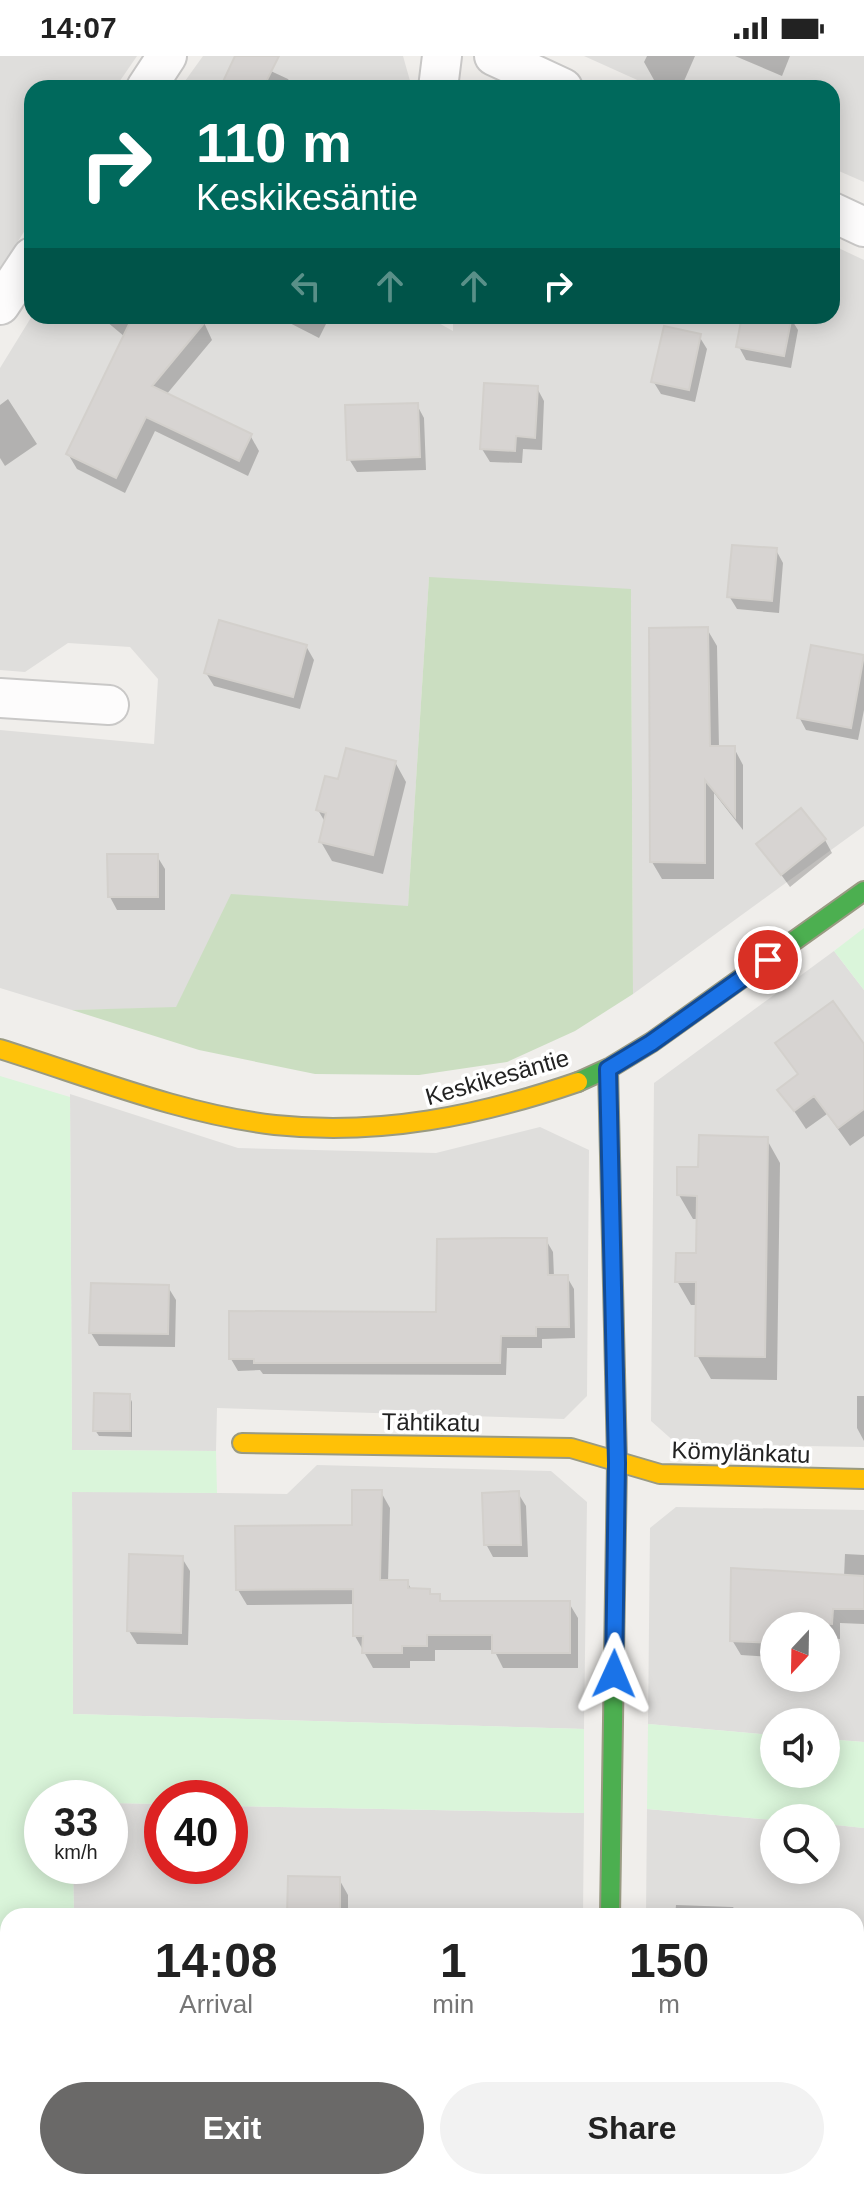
<!DOCTYPE html>
<meta charset="utf-8">
<style>
body{margin:0;font-family:Arial,sans-serif;background:#f2f2f2;color:#222;height:100vh;display:flex;flex-direction:column;font-size:30px;white-space:nowrap}
*{box-sizing:border-box;margin:0}
p{font-size:26px;color:#767676}
.icon{flex:none;width:44px;height:44px;fill:none;stroke:currentColor;stroke-width:2;stroke-linecap:round;stroke-linejoin:round}
.map{position:relative;flex:1;overflow:hidden}
.side{position:absolute;left:0px;top:1852px;width:864px;height:282px;display:flex;flex-direction:column;background:#fff;border-radius:24px 24px 0 0;box-shadow:0 4px 20px #0003}
.side>*{flex:none}
.guide{position:absolute;left:24px;top:24px;width:816px;height:244px;border-radius:24px;box-shadow:0 4px 20px #0003;background:#00695c;color:#fff;overflow:hidden}
.needle{width:52px;rotate:202deg}
.tools{position:absolute;left:760px;top:1556px;display:grid;gap:16px}
.tools a{display:grid;place-items:center;width:80px;height:80px;border-radius:50%;background:#fff;box-shadow:0 4px 20px #0003;font-size:40px}
.speed{position:absolute;left:24px;top:1724px;display:flex;gap:16px;font-size:40px;font-weight:700;text-align:center}
.speed>*{display:grid;place-content:center;width:104px;height:104px;border-radius:50%;background:#fff;box-shadow:0 4px 20px #0003;line-height:1}
.speed small{font-size:20px;font-weight:400}
.speed .limit{border:12px solid #d22;background:#fff;color:#111}
.pin{position:absolute;display:grid;place-items:center;width:68px;height:68px;color:#fff;margin:-34px;border:4px solid #fff;border-radius:50%;box-shadow:0 2px 8px #0007}
.me{position:absolute;width:88px;margin:-44px;rotate:1deg;stroke-linejoin:round;filter:drop-shadow(0 0 6px #0008)}
.turn{display:flex;align-items:center;gap:28px;height:168px;padding:0 40px;font-size:36px}
.turn .icon{width:104px;height:104px;stroke-width:2.5}
.turn b{display:block;font-size:56px;line-height:68px}
.lanes{display:flex;align-items:center;height:76px;padding:0 40px;background:#0003;justify-content:center;gap:40px;direction:ltr}
.lanes .off{opacity:.35}
.eta{display:flex;justify-content:space-evenly;align-items:center;height:136px;text-align:center}
.eta b{font-size:48px;font-weight:600;line-height:56px}
.button{display:flex;gap:16px;margin-top:auto;padding:16px 40px}
.button a{flex:1;height:92px;border-radius:48px;background:#6a6968;color:#fff;font-size:32px;font-weight:600;line-height:92px;text-align:center}
.button a+a{background:#f2f2f2;color:#222}
.status{display:flex;justify-content:space-between;align-items:center;height:56px;padding:0 40px;background:#fff;direction:ltr}
.status svg{height:22px;fill:currentColor}
.map>svg:first-child{display:block}
.residential{fill:#dfdedc;fill-rule:evenodd}
.forest{fill:#cbdec1}
.park{fill:#daf5da}
.shadow{fill:#0003}
.building{fill:#d7d4d2;stroke:#d3d0cc;stroke-width:2}
.lines{fill:none;stroke-linecap:round;stroke-linejoin:round}
.street-casing{stroke:#c9c8c7;stroke-width:42}
.fast-casing{stroke:#999a82;stroke-width:22}
.slow-casing{stroke:#999a82;stroke-width:22}
.jam-casing{stroke:#999a82;stroke-width:22}
.street{stroke:#fdfcfc;stroke-width:38}
.fast{stroke:#4caf50;stroke-width:18}
.slow{stroke:#ffc107;stroke-width:18}
.jam{stroke:#c62828;stroke-width:18}
.route-casing{stroke:#114b97;stroke-width:20}
.route{stroke:#1a73e8;stroke-width:14}
.labels{text-anchor:middle;dominant-baseline:central;stroke-width:7;stroke-linejoin:round;paint-order:stroke}
.street-label{font-size:24px;fill:#222;stroke:#fff}
</style>
<div class="status"><b>14:07</b><svg viewBox="0 0 49 12"><path d="M0 12V9h3v3zM5 12V6h3v6zM10 12V3h3v9zM15 12V0h3v12zM26 1h20v11H26zM47 4h2v5h-2z"/></svg></div>
<div class="map">
<svg width="864" height="2133" viewBox="0 0 864 2133">
<rect width="100%" height="100%" fill="#f0eeeb"/>
<path class="residential" d="M 0,0 L 137,0 L 115,32 L 32,32 L 32,163 L 0,214 Z
M 203,0 L 403,0 L 412,32 L 180,32 Z
M 584,0 L 864,0 L 864,126 L 832,112 L 832,32 L 655,32 Z
M 832,189 L 864,204 L 864,770 L 633,938 L 631,534 L 429,522 L 408,851 L 232,839 L 176,952 L 72,954 L 0,932 L 0,674 L 154,688 L 158,623 L 130,591 L 68,587 L 25,616 L 0,614 L 0,312 L 32,260 L 426,260 L 453,275 L 453,260 L 832,260 Z
M 834,895 L 864,934 L 864,1391 L 677,1388 L 651,1365 L 654,1027 Z
M 70,1038 L 238,1092 L 436,1097 L 540,1071 L 589,1094 L 587,1340 L 564,1363 L 217,1352 L 216,1395 L 72,1394 Z
M 317,1409 L 551,1415 L 587,1446 L 584,1673 L 73,1658 L 72,1435 L 287,1438 Z
M 676,1451 L 864,1454 L 864,1686 L 826,1683 L 826,1666 L 774,1666 L 774,1679 L 648,1668 L 650,1472 ZM 774,1570 L 826,1570 L 826,1622 L 774,1622 Z
M 110,1747 L 162,1748 L 162,1810 L 230,1810 L 230,1750 L 584,1757 L 583,1860 L 74,1860 L 73,1810 L 110,1810 Z
M 647,1753 L 774,1764 L 774,1814 L 826,1814 L 826,1768 L 864,1772 L 864,2016 L 856,2015 L 856,1860 L 646,1860 Z
M 8,2055 L 8,2126 L 223,2126 L 222,2133 L 0,2133 L 0,2062 Z
M 856,2068 L 864,2069 L 864,2133 L 644,2133 L 644,2126 L 856,2126 Z
M 300,2126 L 581,2126 L 581,2133 L 299,2133 Z"/>
<path class="forest" d="M 429,521 L 631,533 L 633,938 L 575,975 L 507,1006 L 419,1019 L 315,1018 L 199,994 L 72,954 L 176,951 L 231,838 L 408,850 Z
M 8,1895 L 8,2055 L 0,2062 L 0,1897 Z"/>
<path class="park" d="M 864,872 L 864,934 L 834,895 Z
M 0,1020 L 70,1041 L 72,1394 L 216,1395 L 217,1437 L 72,1436 L 73,1658 L 584,1673 L 584,1757 L 230,1750 L 230,1742 L 162,1742 L 162,1748 L 110,1747 L 110,1742 L 42,1742 L 42,1810 L 73,1810 L 74,1860 L 8,1860 L 8,1895 L 0,1897 Z
M 648,1668 L 774,1679 L 774,1718 L 826,1718 L 826,1683 L 864,1686 L 864,1772 L 826,1768 L 826,1762 L 774,1764 L 647,1753 Z"/>
<path class="shadow" d="M 238,0 L 288,23 L 294,32 L 222,32 Z
M 647,0 L 695,0 L 681,32 L 672,32 L 654,24 L 644,6 Z
M 735,0 L 790,0 L 782,20 Z
M 100,260 L 201,260 L 212,284 L 166,339 L 250,379 L 259,395 L 248,420 L 155,375 L 125,437 L 77,413 L 68,398 L 125,281 Z
M 276,260 L 330,260 L 319,282 Z
M 744,260 L 790,261 L 798,274 L 791,312 L 746,304 L 739,291 Z
M 699,280 L 707,293 L 695,346 L 661,338 L 653,325 Z
M 537,332 L 544,345 L 542,394 L 523,393 L 522,407 L 490,406 L 482,393 Z
M 8,343 L 37,388 L 5,410 L 0,402 L 0,349 Z
M 417,349 L 424,362 L 426,414 L 357,416 L 349,403 Z
M 776,494 L 783,507 L 779,557 L 737,553 L 729,540 Z
M 707,573 L 717,590 L 719,692 L 734,692 L 743,709 L 743,774 L 714,737 L 714,823 L 662,823 L 652,806 Z
M 306,590 L 314,604 L 300,653 L 214,630 L 206,617 Z
M 812,591 L 864,601 L 864,654 L 858,684 L 806,674 L 799,661 Z
M 395,706 L 406,726 L 383,818 L 332,805 L 321,786 L 325,766 L 318,754 L 339,725 Z
M 825,784 L 832,797 L 790,831 L 759,788 Z
M 157,800 L 165,813 L 165,854 L 117,854 L 110,841 Z
M 777,987 L 864,991 L 864,1080 L 850,1090 L 827,1058 L 806,1073 L 780,1034 L 798,1019 Z
M 766,1082 L 780,1107 L 777,1324 L 711,1323 L 697,1299 L 698,1249 L 691,1249 L 677,1225 L 698,1199 L 699,1163 L 693,1163 L 679,1139 Z
M 546,1184 L 553,1196 L 554,1221 L 567,1221 L 574,1233 L 575,1282 L 542,1283 L 542,1292 L 507,1292 L 506,1319 L 263,1318 L 260,1314 L 238,1315 L 231,1303 L 438,1258 Z
M 168,1231 L 176,1244 L 175,1291 L 99,1290 L 91,1277 Z
M 129,1339 L 132,1346 L 132,1381 L 99,1380 L 95,1374 Z
M 857,1340 L 864,1340 L 864,1385 L 857,1372 Z
M 381,1436 L 390,1452 L 388,1526 L 407,1526 L 412,1534 L 429,1535 L 432,1540 L 439,1540 L 443,1547 L 569,1547 L 578,1562 L 578,1612 L 503,1612 L 494,1594 L 435,1594 L 435,1605 L 410,1605 L 410,1612 L 373,1612 L 355,1580 L 355,1548 L 247,1549 L 238,1534 L 354,1471 Z
M 518,1437 L 526,1450 L 528,1501 L 493,1501 L 486,1488 Z
M 845,1498 L 864,1499 L 864,1568 L 840,1567 L 840,1583 L 826,1582 L 826,1570 L 774,1570 L 774,1601 L 741,1599 L 732,1584 L 844,1521 Z
M 182,1502 L 190,1515 L 188,1589 L 137,1588 L 129,1575 Z
M 339,1823 L 348,1839 L 348,1856 L 443,1860 L 289,1860 Z
M 676,1849 L 733,1851 L 739,1860 L 675,1860 Z
M 856,1933 L 864,1934 L 864,2011 L 856,2010 Z
M 119,2126 L 189,2126 L 189,2133 L 120,2133 Z
M 375,2126 L 528,2126 L 532,2133 L 374,2133 Z
M 695,2126 L 807,2126 L 807,2133 L 694,2133 Z"/>
<path class="building" d="M 235,0 L 279,0 L 263,32 L 220,32 Z
M 133,260 L 210,260 L 152,330 L 252,378 L 239,405 L 146,361 L 116,422 L 66,398 Z
M 742,260 L 792,260 L 784,300 L 736,291 Z
M 664,270 L 701,278 L 689,334 L 651,326 Z
M 484,327 L 538,330 L 535,382 L 516,380 L 515,395 L 480,393 Z
M 418,347 L 420,401 L 347,404 L 345,349 Z
M 732,489 L 777,492 L 772,545 L 727,541 Z
M 219,564 L 307,589 L 293,641 L 204,617 Z
M 708,571 L 710,690 L 735,690 L 735,761 L 705,724 L 705,807 L 650,806 L 649,572 Z
M 811,589 L 864,599 L 851,672 L 797,662 Z
M 346,692 L 396,705 L 373,799 L 319,786 L 326,757 L 316,754 L 325,720 L 338,723 Z
M 801,752 L 826,783 L 781,819 L 756,788 Z
M 107,798 L 158,798 L 158,841 L 108,841 Z
M 833,945 L 864,988 L 864,1053 L 838,1072 L 814,1040 L 794,1055 L 777,1034 L 798,1018 L 775,987 Z
M 699,1079 L 768,1081 L 765,1301 L 695,1300 L 696,1226 L 675,1226 L 676,1197 L 696,1197 L 697,1140 L 677,1139 L 677,1111 L 698,1111 Z
M 504,1182 L 547,1182 L 548,1219 L 568,1219 L 569,1271 L 536,1271 L 536,1280 L 501,1280 L 500,1307 L 254,1307 L 254,1303 L 229,1303 L 229,1255 L 436,1256 L 437,1183 Z
M 91,1227 L 169,1229 L 168,1278 L 89,1277 Z
M 94,1337 L 130,1338 L 130,1375 L 93,1375 Z
M 352,1434 L 382,1434 L 380,1524 L 408,1524 L 408,1532 L 430,1533 L 430,1538 L 440,1538 L 440,1545 L 570,1545 L 570,1597 L 492,1597 L 492,1579 L 427,1579 L 427,1590 L 402,1590 L 402,1597 L 362,1597 L 363,1580 L 353,1580 L 353,1533 L 236,1534 L 235,1470 L 352,1469 Z
M 519,1435 L 521,1489 L 484,1489 L 482,1437 Z
M 129,1498 L 183,1500 L 181,1577 L 127,1575 Z
M 731,1512 L 864,1520 L 864,1553 L 833,1553 L 832,1568 L 777,1566 L 777,1570 L 774,1570 L 774,1587 L 730,1585 Z
M 288,1820 L 340,1821 L 340,1860 L 287,1860 Z"/>
<g class="lines">
<g class="street-casing">
<path id="street" d="M 494,0 L 563,32
M 146,32 L 167,0
M 438,32 L 442,0
M 832,156 L 864,171
M 0,249 L 32,201
M 0,642 L 109,649
M 856,2045 L 864,2045
M 257,2126 L 258,2133
M 606,2133 L 606,2126"/>
</g>
<g class="fast-casing">
<path id="fast" d="M 578,1026 L 611,1011 L 652,986 L 864,835
M 610,1860 L 617,1407 L 615,1316"/>
</g>
<g class="slow-casing">
<path id="slow" d="M 0,993 C 90,1021 181,1058 275,1069 C 380,1080 479,1060 578,1026
M 242,1387 L 571,1392 L 660,1418 L 864,1423"/>
</g>
<g class="jam-casing">
<path id="jam" d="M 608,1013 L 615,1316"/>
</g>
<use href="#street" class="street"/>
<use href="#fast" class="fast"/>
<use href="#slow" class="slow"/>
<use href="#jam" class="jam"/>
</g>
<g class="lines">
<g class="route-casing">
<path id="route" d="M 614,1618 L 617,1407 L 608,1013 L 651,987 L 768,904"/>
</g>
<use href="#route" class="route"/>
</g>
<g class="labels">
<g class="street-label">
<text transform="translate(497 1021) rotate(-16)">Keskikesäntie</text>
<text transform="translate(431 1366) rotate(1)">Tähtikatu</text>
<text transform="translate(741 1396) rotate(2)">Kömylänkatu</text>
</g>
</g>
</svg>
<div class="tools">
<a><svg class="needle" viewBox="-14 -14 28 28"><path d="M0-13l5 13h-10z" fill="#e53935"/><path d="M0 13l5-13h-10z" fill="#767676"/></svg></a>
<a><svg class="icon" aria-label="sound" viewBox="0 0 24 24"><path d="M4 9h4l5-4v14l-5-4H4zM17 9q2 3 0 6"/></svg></a>
<a><svg class="icon" aria-label="search" viewBox="0 0 24 24"><circle cx="10" cy="10" r="6"/><path d="M15 15l6 6"/></svg></a>
</div>
<div class="speed"><div>33<small>km/h</small></div><div class="limit">40</div></div>
<div class="pin" style="left:768px;top:904px;background:#d93025"><svg class="icon" aria-label="arrive" viewBox="0 0 24 24"><path d="M6 21V4h12l-3 4 3 4H6"/></svg></div>
<svg class="me" style="left:614px;top:1618px" viewBox="-20 -20 40 40"><path d="M0-17L14 15 0 8-14 15z" fill="#1a73e8" stroke="#fff" stroke-width="4"/></svg>
<div class="guide">
<div class="turn"><svg class="icon" aria-label="right" viewBox="0 0 24 24"><path d="M7 20v-9h11M14 6l5 5-5 5"/></svg><div><b>110 m</b>Keskikesäntie</div></div>
<div class="lanes"><svg class="icon off" aria-label="left" viewBox="0 0 24 24"><path d="M17 20v-9H6M10 6l-5 5 5 5"/></svg><svg class="icon off" aria-label="ahead" viewBox="0 0 24 24"><path d="M12 20V5M6 11l6-6 6 6"/></svg><svg class="icon off" aria-label="ahead" viewBox="0 0 24 24"><path d="M12 20V5M6 11l6-6 6 6"/></svg><svg class="icon" aria-label="right" viewBox="0 0 24 24"><path d="M7 20v-9h11M14 6l5 5-5 5"/></svg></div>
</div>
<section class="side">
<div class="eta">
<div><b>14:08</b><p>Arrival</p></div>
<div><b>1</b><p>min</p></div>
<div><b>150</b><p>m</p></div>
</div>
<div class="button"><a>Exit</a><a>Share</a></div>
</section>
</div>
